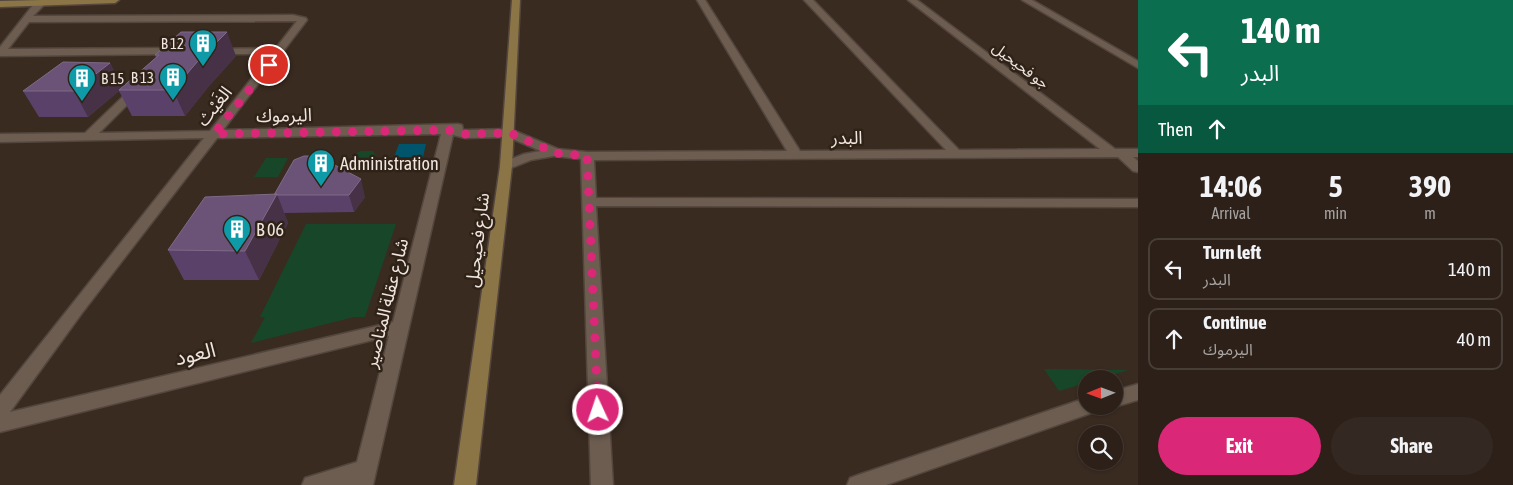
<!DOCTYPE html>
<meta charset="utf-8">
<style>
body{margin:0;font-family:"Asap Condensed","Noto Sans Arabic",sans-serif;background:#342822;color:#f1f3f6;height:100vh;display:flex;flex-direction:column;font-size:19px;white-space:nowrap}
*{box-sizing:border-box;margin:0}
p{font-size:16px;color:#a6a3a2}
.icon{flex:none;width:28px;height:28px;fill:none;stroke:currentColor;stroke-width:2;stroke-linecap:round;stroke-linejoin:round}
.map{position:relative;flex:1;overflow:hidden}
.side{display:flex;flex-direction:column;background:#2c2019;width:375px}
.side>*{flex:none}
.guide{background:#0b6e4f;color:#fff;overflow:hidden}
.needle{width:32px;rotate:269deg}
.buttons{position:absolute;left:1078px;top:370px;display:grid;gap:10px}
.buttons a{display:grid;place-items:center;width:45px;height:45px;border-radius:50%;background:#2c2019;box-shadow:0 1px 4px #0004,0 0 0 1px #483e38;font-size:25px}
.pin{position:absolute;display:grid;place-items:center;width:42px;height:42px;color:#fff;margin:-21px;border:2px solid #fff;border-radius:50%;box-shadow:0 1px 5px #0007}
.me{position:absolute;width:55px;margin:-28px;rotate:357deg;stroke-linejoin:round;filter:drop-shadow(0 0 4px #0008)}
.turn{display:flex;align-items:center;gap:18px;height:105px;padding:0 20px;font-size:22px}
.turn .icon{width:65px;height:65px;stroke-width:2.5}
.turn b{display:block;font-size:35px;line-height:42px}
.then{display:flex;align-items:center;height:48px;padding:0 20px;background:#0003;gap:10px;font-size:19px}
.eta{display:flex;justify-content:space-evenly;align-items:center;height:85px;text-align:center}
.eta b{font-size:30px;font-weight:700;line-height:35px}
.button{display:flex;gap:10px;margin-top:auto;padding:10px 20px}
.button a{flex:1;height:58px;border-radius:30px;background:#db2777;color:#fff;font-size:20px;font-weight:700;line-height:58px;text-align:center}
.button a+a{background:#342822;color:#f1f3f6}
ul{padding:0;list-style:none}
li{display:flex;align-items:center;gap:15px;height:62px;margin:0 10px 8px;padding:0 10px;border:2px solid #483e38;border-radius:10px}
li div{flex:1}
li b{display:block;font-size:19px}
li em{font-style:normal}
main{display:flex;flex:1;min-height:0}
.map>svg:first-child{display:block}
.green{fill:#174728}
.water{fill:#00556d}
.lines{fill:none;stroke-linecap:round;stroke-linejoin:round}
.street-casing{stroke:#53463d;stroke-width:3}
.secondary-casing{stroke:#53463d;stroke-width:3}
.street{fill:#6d5d51;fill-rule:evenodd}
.secondary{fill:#8b7547;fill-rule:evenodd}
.wall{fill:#5a416a}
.shaded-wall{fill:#473147}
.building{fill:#6a5376;stroke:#7f6a87}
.route{stroke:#db2777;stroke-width:9;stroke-dasharray:0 16.2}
.labels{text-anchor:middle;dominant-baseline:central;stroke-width:5;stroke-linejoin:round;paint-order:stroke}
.far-poi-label{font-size:15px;fill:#f0e6df;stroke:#2f2217;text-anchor:end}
.far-street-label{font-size:15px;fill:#f0e6df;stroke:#2f2217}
.street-label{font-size:18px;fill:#f0e6df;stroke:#2f2217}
.poi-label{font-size:18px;fill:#f0e6df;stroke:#2f2217;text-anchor:start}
.near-street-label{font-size:21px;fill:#f0e6df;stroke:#2f2217}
</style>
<main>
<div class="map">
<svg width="1138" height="485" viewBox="0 0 1138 485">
<rect width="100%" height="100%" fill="#3a2b21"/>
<path class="green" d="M 361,151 L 373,151 L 376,156 L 366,163 L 354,163 L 351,156 Z
M 266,158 L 288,158 L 278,177 L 254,177 Z
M 306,224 L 396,224 L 365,317 L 354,317 L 251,343 L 265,317 L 260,317 Z
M 1044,369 L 1128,370 L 1100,379 L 1086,379 L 1086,383 L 1059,391 Z"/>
<path class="water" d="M 399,144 L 426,144 L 423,157 L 394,157 Z"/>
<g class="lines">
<g class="street-casing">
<path id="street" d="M 41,0 L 47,2 L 33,16 L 293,15 L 306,18 L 307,20 L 223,130 L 458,124 L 462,125 L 463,130 L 465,130 L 510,129 L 558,149 L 587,152 L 787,151 L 697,0 L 705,0 L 800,151 L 946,150 L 804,0 L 813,0 L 959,150 L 1100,149 L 908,0 L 917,0 L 1115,149 L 1138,149 L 1138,157 L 1133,157 L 1138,161 L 1138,172 L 1133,171 L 1118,157 L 594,160 L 596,198 L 1138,199 L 1138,207 L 596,206 L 613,485 L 591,485 L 581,159 L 554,156 L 531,160 L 506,170 L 500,166 L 501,163 L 524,154 L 541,151 L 508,137 L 465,138 L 453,135 L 373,485 L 302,485 L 305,478 L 357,462 L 389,336 L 0,432 L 0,395 L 204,138 L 0,142 L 0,134 L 85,133 L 134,86 L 142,86 L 142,90 L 99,133 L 210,131 L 271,54 L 214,54 L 209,51 L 211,49 L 276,48 L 297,21 L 29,22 L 8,49 L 179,48 L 184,51 L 179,54 L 0,56 L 0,47 L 33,5 ZM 441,134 L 393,322 L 10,412 L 82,313 L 217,138 Z
M 1022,0 L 1032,0 L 1138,61 L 1138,68 Z
M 1138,384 L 1138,400 L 1114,407 L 1111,406 L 1114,406 L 1114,391 Z
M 1086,398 L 1086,406 L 1097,406 L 1094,412 L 886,485 L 847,485 L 850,478 L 858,475 Z"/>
</g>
<g class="secondary-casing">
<path id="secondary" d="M 42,0 L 119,0 L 115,3 L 0,7 L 0,1 Z
M 512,0 L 520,0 L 512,166 L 476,485 L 454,485 L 500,166 Z"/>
</g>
<use href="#street" class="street"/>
<use href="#secondary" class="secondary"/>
</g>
<path class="wall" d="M 155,55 L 236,56 L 209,86 L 185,116 L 132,116 L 119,91 L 88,117 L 39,117 L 23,91 L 110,63 L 122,87 L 156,58 Z
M 294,160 L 365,197 L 354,212 L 284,213 L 288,223 L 259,280 L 184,280 L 168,250 L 274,195 Z"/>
<path class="shaded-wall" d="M 227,32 L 236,56 L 209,86 L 185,116 L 173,90 L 198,61 Z
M 110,63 L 123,88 L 119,90 L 119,91 L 88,117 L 74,91 Z
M 361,179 L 365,197 L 354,212 L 349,195 Z
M 277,194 L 288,223 L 259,280 L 245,251 Z"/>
<path class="building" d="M 181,32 L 227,32 L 198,61 L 173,90 L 119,90 L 159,55 L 155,55 Z
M 63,62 L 110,63 L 74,91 L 23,91 Z
M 304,156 L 318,156 L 361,179 L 349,195 L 277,195 L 277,194 L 274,195 L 294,160 Z
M 277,194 L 245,251 L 168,250 L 205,197 Z"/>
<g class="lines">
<path class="route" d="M 269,65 L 214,134 L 448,130 L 465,134 L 510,133 L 556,153 L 587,156 L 598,410"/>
</g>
<defs>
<g id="building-pin" transform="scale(1.4375)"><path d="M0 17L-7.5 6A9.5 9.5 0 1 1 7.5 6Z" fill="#0f9aa8" stroke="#2f2217"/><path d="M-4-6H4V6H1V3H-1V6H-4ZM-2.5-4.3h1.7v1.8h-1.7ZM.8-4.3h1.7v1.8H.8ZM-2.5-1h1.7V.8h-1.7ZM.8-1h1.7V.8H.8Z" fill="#fff"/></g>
</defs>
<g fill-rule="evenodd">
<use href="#building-pin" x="203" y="43"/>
<use href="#building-pin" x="173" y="77"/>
<use href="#building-pin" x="82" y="78"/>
<use href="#building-pin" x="321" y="163"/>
<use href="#building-pin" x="237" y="229"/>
</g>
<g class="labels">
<g class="far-poi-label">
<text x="184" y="43">B 12</text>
<text x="154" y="77">B 13</text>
<text x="101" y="78" text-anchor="start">B 15</text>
</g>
<g class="far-street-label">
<text transform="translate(1021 65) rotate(37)">جو فحيحيل</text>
</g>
<g class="street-label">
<text transform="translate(214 106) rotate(-52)">الغَيْث</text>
<text transform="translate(284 115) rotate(-1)">اليرموك</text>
<text x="847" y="137">البدر</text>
<text transform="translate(477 240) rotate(-83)">شارع فحيحيل</text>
<text transform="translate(386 303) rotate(-76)">شارع عقلة المناصير</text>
</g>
<g class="poi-label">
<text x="340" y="163">Administration</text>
<text x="256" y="229">B 06</text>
</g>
<g class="near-street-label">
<text transform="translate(195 353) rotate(-13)">العود</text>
</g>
</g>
</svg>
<div class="buttons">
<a><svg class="needle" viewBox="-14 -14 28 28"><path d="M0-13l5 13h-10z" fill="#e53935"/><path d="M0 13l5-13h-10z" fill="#a6a3a2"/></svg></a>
<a><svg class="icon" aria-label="search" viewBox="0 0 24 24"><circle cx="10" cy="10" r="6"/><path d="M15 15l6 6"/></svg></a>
</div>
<div class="pin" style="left:269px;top:65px;background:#d93025"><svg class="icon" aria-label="arrive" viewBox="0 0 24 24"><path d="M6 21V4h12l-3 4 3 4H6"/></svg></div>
<svg class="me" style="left:598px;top:410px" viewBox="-20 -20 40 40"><circle r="17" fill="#db2777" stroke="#fff" stroke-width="3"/><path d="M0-11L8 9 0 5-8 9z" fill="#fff"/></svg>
</div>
<section class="side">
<div class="guide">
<div class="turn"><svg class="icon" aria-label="left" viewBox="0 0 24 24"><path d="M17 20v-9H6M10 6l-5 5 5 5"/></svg><div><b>140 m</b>البدر</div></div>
<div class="then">Then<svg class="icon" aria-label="ahead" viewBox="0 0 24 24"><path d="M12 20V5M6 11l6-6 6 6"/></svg></div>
</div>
<div class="eta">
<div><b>14:06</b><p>Arrival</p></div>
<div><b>5</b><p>min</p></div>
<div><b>390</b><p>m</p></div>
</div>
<ul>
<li><svg class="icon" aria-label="left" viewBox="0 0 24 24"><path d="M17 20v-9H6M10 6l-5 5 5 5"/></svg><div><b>Turn left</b><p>البدر</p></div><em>140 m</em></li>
<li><svg class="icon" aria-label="ahead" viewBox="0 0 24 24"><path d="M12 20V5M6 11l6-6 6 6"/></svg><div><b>Continue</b><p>اليرموك</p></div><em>40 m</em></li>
</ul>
<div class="button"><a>Exit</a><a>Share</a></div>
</section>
</main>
